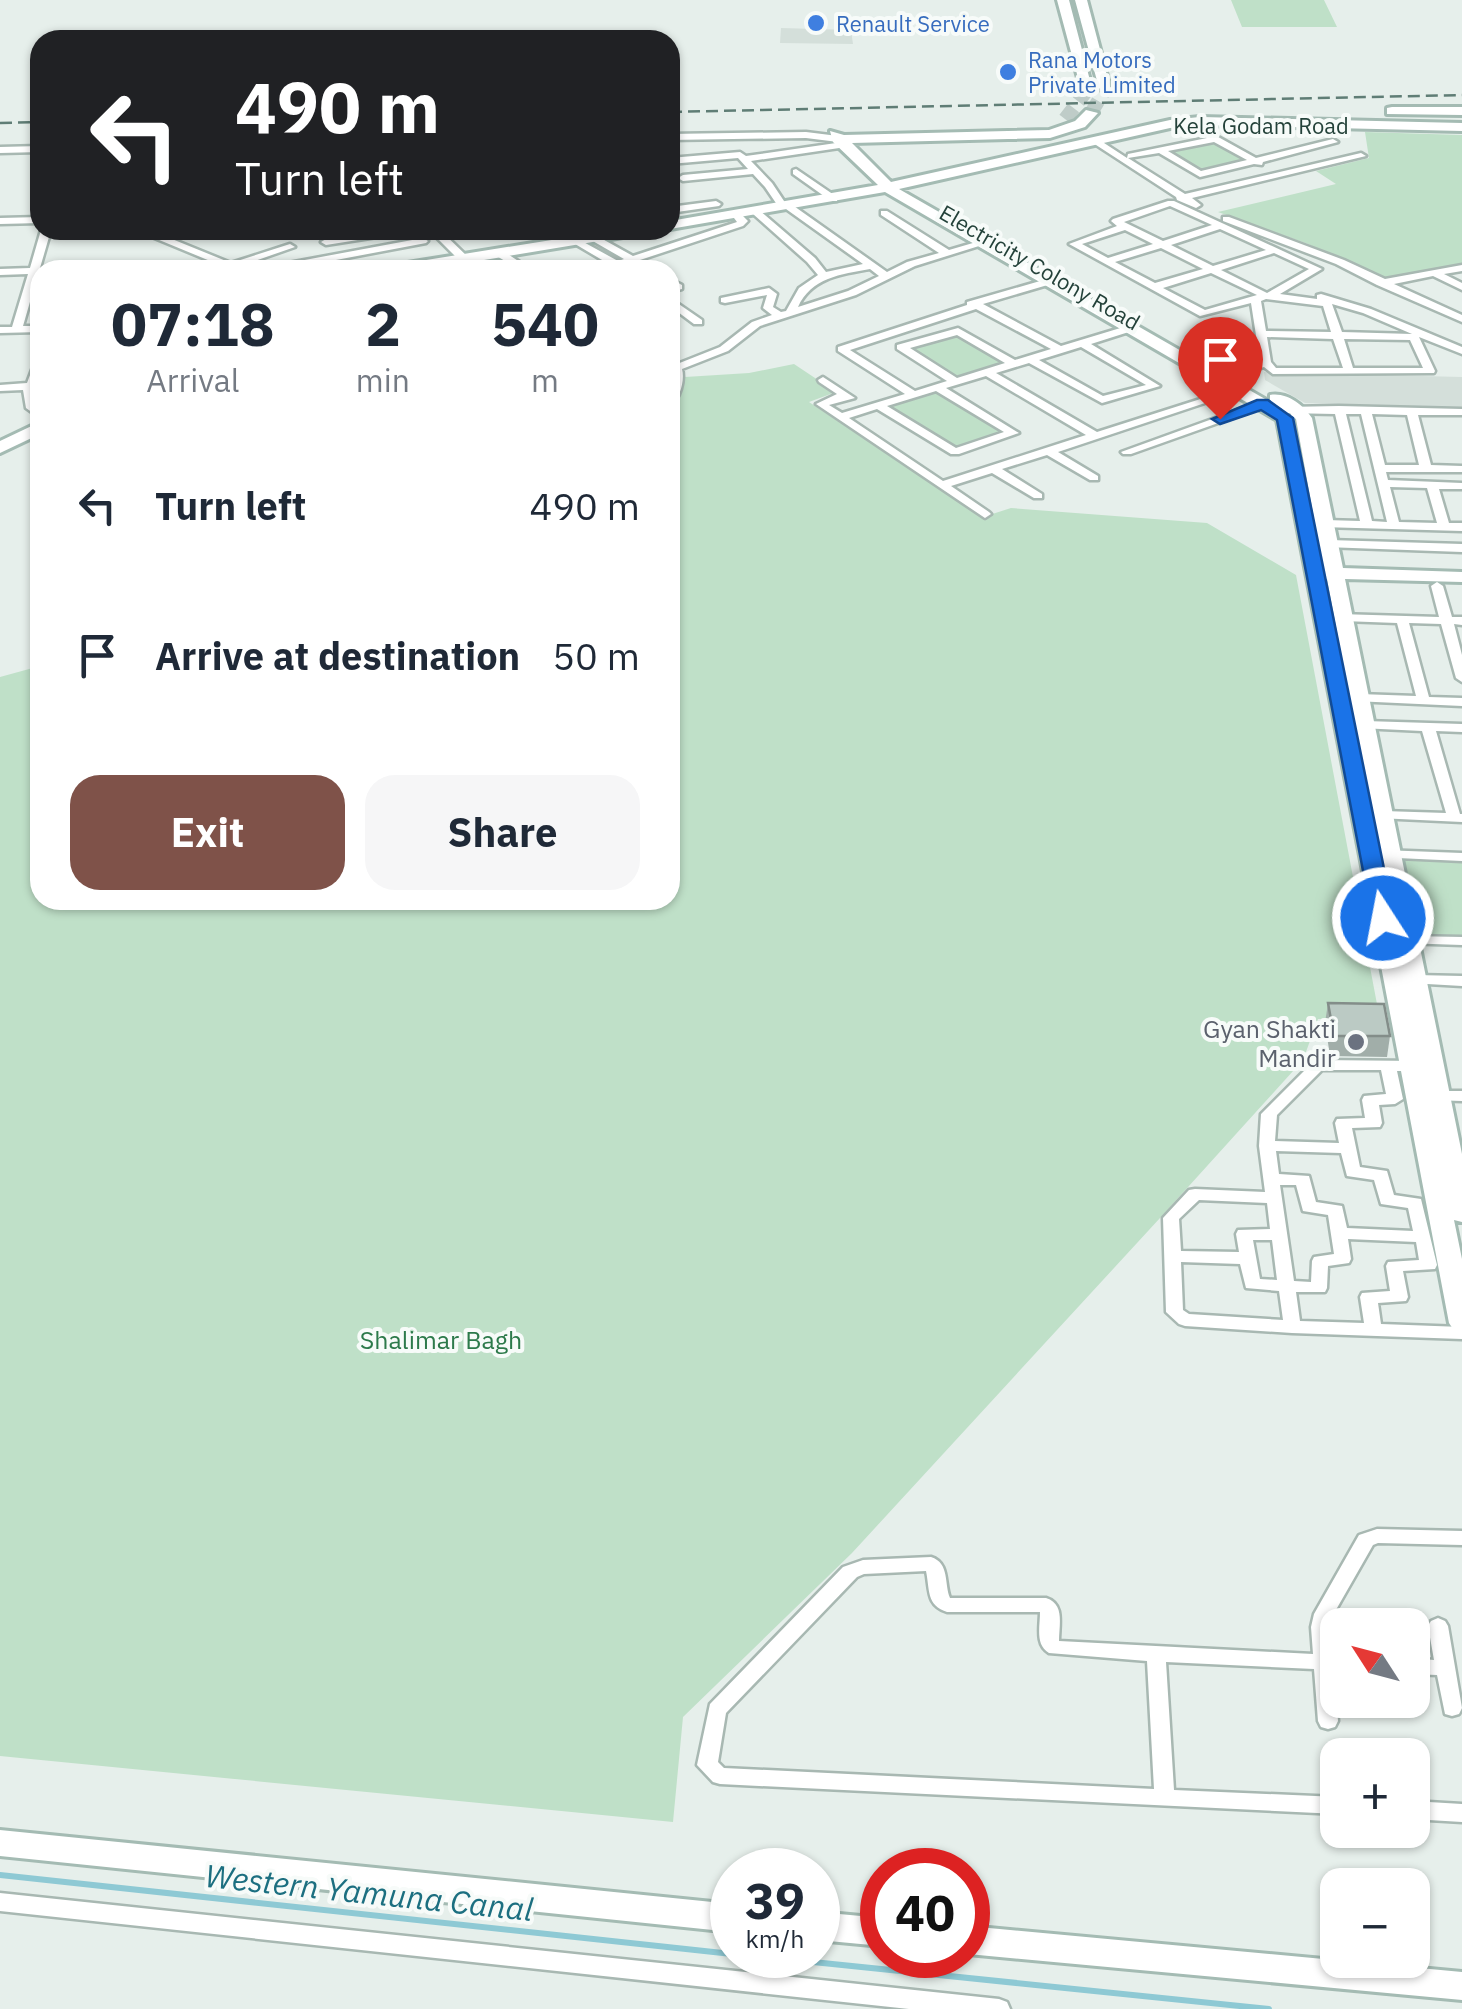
<!DOCTYPE html>
<meta charset="utf-8">
<style>
body{margin:0;font-family:"IBM Plex Sans",sans-serif;background:#f6f6f7;color:#1f2937;height:100vh;display:flex;flex-direction:column;font-size:38px;white-space:nowrap}
*{box-sizing:border-box;margin:0}
p{font-size:32px;color:#747a83}
.icon{flex:none;width:55px;height:55px;fill:none;stroke:currentColor;stroke-width:2;stroke-linecap:round;stroke-linejoin:round}
.map{position:relative;flex:1;overflow:hidden}
.panel{position:absolute;left:30px;top:260px;width:650px;height:650px;display:flex;flex-direction:column;background:#fff;border-radius:30px;box-shadow:0 2px 8px #0004}
.panel>*{flex:none}
.guide{position:absolute;left:30px;top:30px;width:650px;height:210px;border-radius:30px;box-shadow:0 2px 8px #0004;background:#202124;color:#fff;overflow:hidden}
.needle{width:65px;rotate:306deg}
.fabs{position:absolute;left:1320px;top:1608px;display:grid;gap:20px}
.fabs a{display:grid;place-items:center;width:110px;height:110px;border-radius:20px;background:#fff;box-shadow:0 2px 8px #0004;font-size:50px}
.speed{position:absolute;left:710px;top:1848px;display:flex;gap:20px;font-size:50px;font-weight:700;text-align:center}
.speed>*{display:grid;place-content:center;width:130px;height:130px;border-radius:50%;background:#fff;box-shadow:0 2px 8px #0004;line-height:1}
.speed small{font-size:25px;font-weight:400}
.speed .limit{border:15px solid #d22;background:#fff;color:#111}
.pin{position:absolute;display:grid;place-items:center;width:85px;height:85px;color:#fff;margin:-102px -42px;border-radius:50% 50% 50% 0;rotate:-45deg;box-shadow:0 0 10px #0007}
.pin .icon{rotate:45deg}
.me{position:absolute;width:110px;margin:-55px;rotate:349deg;stroke-linejoin:round;filter:drop-shadow(0 0 8px #0008)}
.turn{display:flex;align-items:center;gap:35px;height:210px;padding:0 40px;font-size:45px}
.turn .icon{width:130px;height:130px;stroke-width:2.5}
.turn b{display:block;font-size:70px;line-height:85px}
.eta{display:flex;justify-content:space-evenly;align-items:center;height:170px;text-align:center}
.eta b{font-size:60px;font-weight:800;line-height:70px}
.cta{display:flex;gap:20px;margin-top:auto;padding:20px 40px}
.cta a{flex:1;height:115px;border-radius:30px;background:#7f5249;color:#fff;font-size:40px;font-weight:800;line-height:115px;text-align:center}
.cta a+a{background:#f6f6f7;color:#1f2937}
ul{padding:0;list-style:none}
li{display:flex;align-items:center;gap:30px;height:150px;padding:0 40px}
li div{flex:1}
li b{display:block;font-size:38px}
li em{font-style:normal}
.map>svg:first-child{display:block}
.built{fill:#d4dfda}
.green{fill:#bfe0c8}
.lines{fill:none;stroke-linecap:round;stroke-linejoin:round}
.stream{stroke:#8ec9d4;stroke-width:6}
.secondary-tunnel{stroke:#bfccc8;stroke-width:14;stroke-dasharray:14 8;stroke-linecap:butt}
.street-casing{stroke:#a8b8b2;stroke-width:5}
.secondary-casing{stroke:#a4bbb3;stroke-width:6}
.street{fill:#fff;fill-rule:evenodd}
.secondary{fill:#fff;fill-rule:evenodd}
.rail{stroke:#5f7d75;stroke-width:2.5;stroke-dasharray:12 6;stroke-linecap:butt}
.wall{fill:#a1aea9}
.building{fill:#bbcac4;stroke:#838d89;stroke-width:2.5}
.route{fill:#1a73e8;stroke:#114b97;stroke-width:2.5}
.shop-dot{fill:#3f7fe0;stroke:#f7fbf9;stroke-width:4}
.worship-dot{fill:#6b7280;stroke:#f7fbf9;stroke-width:4}
.labels{text-anchor:middle;dominant-baseline:central;stroke-width:8;stroke-linejoin:round;paint-order:stroke}
.far-shop-label{font-size:22px;fill:#366cbe;stroke:#f7fbf9;text-anchor:start}
.far-street-label{font-size:22px;fill:#24423a;stroke:#f7fbf9}
.worship-label{font-size:25px;fill:#5b616d;stroke:#f7fbf9;text-anchor:end}
.park-label{font-size:25px;fill:#2d7a4b;stroke:#f7fbf9}
.near-water-label{font-size:32px;font-style:italic;fill:#1c6f80;stroke:#f7fbf9}
</style>
<div class="map">
<svg width="1462" height="2009" viewBox="0 0 1462 2009">
<rect width="100%" height="100%" fill="#e6efeb"/>
<path class="built" d="M 781,28 L 851,30 L 853,44 L 780,43 Z
M 1264,372 L 1462,377 L 1462,408 L 1305,403 L 1265,380 Z"/>
<path class="green" d="M 1231,0 L 1324,0 L 1337,27 L 1242,27 Z
M 1365,132 L 1462,135 L 1462,264 L 1383,280 L 1308,244 L 1218,212 L 1336,184 L 1316,171 L 1369,158 Z
M 1215,140 L 1251,161 L 1200,172 L 1164,152 Z
M 956,333 L 1006,363 L 955,378 L 905,348 Z
M 794,364 L 836,392 L 809,402 L 983,517 L 1011,508 L 1207,523 L 1296,575 L 1380,1020 L 1318,1019 L 1303,1060 L 1160,1218 L 852,1553 L 683,1717 L 673,1822 L 0,1756 L 0,677 L 40,666 L 40,900 L 670,900 L 670,414 L 685,377 L 749,373 Z
M 937,389 L 1010,433 L 956,451 L 884,406 Z
M 1462,856 L 1462,940 L 1415,938 L 1398,857 Z"/>
<g class="lines">
<path class="stream" d="M 0,1875 L 732,1954
M 745,1955 L 1269,2009"/>
<path class="secondary-tunnel" d="M 1091,113 L 1106,88
M 1065,119 L 1088,89"/>
<g class="street-casing">
<path id="street" d="M 1193,123 L 1256,158 L 1333,139 L 1338,142 L 1263,162 L 1262,165 L 1254,164 L 1200,177 L 1159,153 L 1128,158 L 1185,194 L 1361,153 L 1366,156 L 1192,198 L 1201,205 L 1196,208 L 1177,200 L 1176,197 L 1093,143 L 1101,141 L 1127,158 L 1128,154 L 1207,138 L 1190,128 L 1190,124 ZM 1214,142 L 1247,160 L 1201,171 L 1168,151 Z
M 806,132 L 838,136 L 843,139 L 838,142 L 806,138 L 670,140 L 670,134 Z
M 843,142 L 846,143 L 846,147 L 751,161 L 772,183 L 786,204 L 791,204 L 887,272 L 907,262 L 939,253 L 881,215 L 881,211 L 887,211 L 949,250 L 990,238 L 995,241 L 915,266 L 856,295 L 760,326 L 728,351 L 682,369 C 685,380 680,400 670,405 L 670,387 L 674,377 L 672,366 L 720,347 L 752,322 L 772,315 L 763,308 L 767,295 L 725,303 L 721,302 L 721,298 L 769,288 L 777,294 L 773,307 L 781,312 L 786,311 L 799,288 L 818,275 L 807,262 L 753,214 L 753,210 L 759,210 L 815,258 L 826,272 L 863,264 L 786,209 L 780,209 L 765,187 L 753,174 L 683,181 L 678,178 L 683,175 L 748,169 L 738,158 L 670,164 L 670,158 L 740,152 L 746,156 ZM 870,269 L 879,276 L 848,291 L 798,307 C 811,278 841,274 870,269 Z
M 40,146 L 40,152 L 0,153 L 0,147 Z
M 796,169 L 837,197 L 837,201 L 831,201 L 793,174 L 793,170 Z
M 716,201 L 721,204 L 719,206 L 670,213 L 670,207 Z
M 1168,201 L 1174,201 L 1322,269 L 1280,294 L 1317,299 L 1317,295 L 1321,294 L 1371,309 L 1462,347 L 1462,354 L 1419,337 L 1435,371 L 1434,373 L 1273,374 L 1264,367 L 1226,380 L 1218,380 L 1218,376 L 1260,361 L 1251,303 L 1200,316 L 1069,244 L 1117,226 L 1111,221 L 1113,219 ZM 1170,206 L 1212,225 L 1163,241 L 1124,222 ZM 1220,229 L 1266,250 L 1213,266 L 1171,245 ZM 1125,230 L 1153,244 L 1108,258 L 1082,244 ZM 1161,248 L 1203,269 L 1155,283 L 1115,262 ZM 1274,253 L 1309,269 L 1267,293 L 1221,270 ZM 1211,273 L 1257,295 L 1205,310 L 1163,288 ZM 1266,299 L 1323,306 L 1331,332 L 1266,331 L 1261,301 ZM 1332,304 L 1363,313 L 1412,334 L 1342,332 ZM 1267,337 L 1333,339 L 1343,368 L 1276,368 L 1271,362 ZM 1344,339 L 1410,340 L 1423,368 L 1353,368 Z
M 733,212 L 739,212 L 748,221 L 743,226 L 640,260 L 656,270 L 644,270 L 631,263 L 625,265 L 628,268 L 627,270 L 619,270 L 570,241 L 578,239 L 618,261 L 624,259 L 591,240 L 591,236 L 597,236 L 633,256 L 737,222 L 731,214 Z
M 40,217 L 40,223 L 0,224 L 0,218 Z
M 1223,217 L 1229,217 L 1344,260 L 1385,279 L 1462,265 L 1462,271 L 1444,274 L 1462,283 L 1462,290 L 1433,276 L 1394,284 L 1462,315 L 1462,322 L 1377,285 L 1336,264 L 1223,221 Z
M 41,230 L 51,230 L 40,268 L 44,270 L 40,270 L 38,274 L 23,326 L 40,326 L 40,332 L 0,333 L 0,327 L 12,327 L 28,274 L 0,275 L 0,269 L 30,268 Z
M 135,230 L 149,230 L 157,233 L 192,230 L 167,237 L 231,263 L 290,244 L 295,247 L 240,266 L 246,270 L 232,270 Z
M 383,230 L 407,230 L 402,233 L 326,245 L 321,242 L 326,239 Z
M 429,230 L 440,230 L 468,257 L 468,261 L 460,261 Z
M 423,238 L 428,241 L 426,243 L 283,270 L 262,270 L 267,267 Z
M 495,251 L 503,251 L 532,270 L 520,270 L 495,255 Z
M 670,279 L 682,285 L 682,289 L 670,292 Z
M 1047,279 L 1052,282 L 1051,284 L 983,304 L 1061,346 L 1127,326 L 1135,326 L 1135,330 L 1091,344 L 1160,386 L 1102,403 L 1029,363 L 996,373 L 1097,432 L 1235,388 L 1244,390 L 1058,452 L 1098,476 L 1098,480 L 1090,480 L 1047,455 L 1002,469 L 1042,494 L 1042,498 L 1034,498 L 992,473 L 951,486 L 989,512 L 991,514 L 985,518 L 816,404 L 837,394 L 819,382 L 818,380 L 823,377 L 855,398 L 829,405 L 842,413 L 905,394 L 838,351 L 838,347 L 967,305 L 967,302 ZM 976,309 L 1051,349 L 1015,360 L 958,328 L 897,345 L 897,349 L 947,381 L 915,391 L 850,350 ZM 957,335 L 1005,363 L 957,378 L 910,348 ZM 1081,347 L 1146,385 L 1103,396 L 1039,360 ZM 986,376 L 1086,435 L 943,481 L 849,418 L 877,409 L 951,454 L 959,454 L 1019,433 L 946,388 ZM 936,391 L 1004,432 L 956,448 L 887,406 Z
M 670,298 L 702,320 L 702,324 L 694,324 L 670,306 Z
M 40,359 L 40,376 L 34,389 L 40,418 L 26,408 L 23,390 L 0,391 L 0,385 L 27,383 L 35,362 Z
M 1262,401 L 1267,404 L 1266,406 L 1131,454 L 1123,454 L 1121,452 Z
M 1339,406 L 1462,409 L 1462,415 L 1418,415 L 1431,465 L 1462,466 L 1462,472 L 1386,472 L 1388,480 L 1462,483 L 1462,489 L 1439,489 L 1449,523 L 1462,523 L 1462,531 L 1321,527 L 1321,521 L 1325,520 L 1360,521 L 1335,414 L 1286,413 L 1280,410 L 1286,407 ZM 1346,414 L 1361,414 L 1387,522 L 1372,521 ZM 1372,414 L 1407,415 L 1419,465 L 1385,465 ZM 1390,487 L 1427,488 L 1437,523 L 1399,522 Z
M 1329,540 L 1462,544 L 1462,552 L 1325,547 L 1323,544 Z
M 1437,582 L 1443,586 L 1452,617 L 1462,617 L 1462,625 L 1454,624 L 1462,655 L 1462,682 L 1456,678 L 1441,624 L 1409,623 L 1429,697 L 1462,698 L 1462,706 L 1354,701 L 1353,698 L 1359,694 L 1416,696 L 1397,623 L 1343,621 L 1339,620 L 1339,614 L 1439,617 L 1431,586 Z
M 1365,721 L 1462,724 L 1462,732 L 1436,731 L 1460,814 L 1462,814 L 1462,822 L 1378,818 L 1376,815 L 1383,811 L 1446,813 L 1422,731 L 1360,728 L 1358,725 Z
M 1381,850 L 1462,853 L 1462,861 L 1376,857 L 1374,854 Z
M 1408,936 L 1462,937 L 1462,945 L 1403,943 L 1401,940 Z
M 1415,975 L 1462,976 L 1462,986 L 1410,983 L 1408,980 Z
M 1318,1060 L 1419,1061 L 1427,1066 L 1419,1071 L 1397,1071 L 1403,1099 L 1395,1104 L 1379,1105 L 1382,1123 L 1380,1127 L 1352,1128 L 1360,1167 L 1387,1171 L 1394,1195 L 1421,1199 L 1437,1265 L 1435,1269 L 1403,1271 L 1408,1297 L 1406,1301 L 1378,1303 L 1381,1324 L 1462,1327 L 1462,1339 L 1292,1333 L 1185,1326 L 1179,1324 L 1166,1312 L 1163,1218 L 1189,1190 L 1195,1189 L 1265,1192 L 1259,1146 L 1261,1114 L 1313,1062 ZM 1322,1070 L 1381,1070 L 1386,1094 L 1364,1096 L 1362,1100 L 1365,1118 L 1337,1119 L 1335,1123 L 1339,1143 L 1275,1141 L 1277,1115 ZM 1276,1151 L 1341,1153 L 1347,1176 L 1374,1180 L 1381,1204 L 1408,1208 L 1413,1231 L 1347,1228 L 1342,1206 L 1316,1202 L 1309,1176 L 1279,1174 ZM 1280,1185 L 1296,1185 L 1303,1211 L 1328,1215 L 1334,1254 L 1314,1257 L 1312,1261 L 1311,1282 L 1294,1281 ZM 1199,1200 L 1267,1203 L 1270,1229 L 1238,1230 L 1236,1234 L 1239,1252 L 1181,1251 L 1179,1219 ZM 1348,1239 L 1416,1242 L 1419,1260 L 1388,1262 L 1386,1266 L 1390,1291 L 1362,1293 L 1360,1297 L 1364,1323 L 1300,1321 L 1296,1292 L 1325,1292 L 1327,1288 L 1328,1266 L 1349,1263 L 1351,1259 ZM 1253,1240 L 1272,1240 L 1277,1280 L 1260,1279 ZM 1181,1262 L 1240,1264 L 1246,1288 L 1279,1291 L 1283,1320 L 1189,1314 L 1183,1310 Z
M 1438,1091 L 1462,1091 L 1462,1101 L 1432,1100 L 1430,1096 Z
M 1377,1529 L 1462,1531 L 1462,1545 L 1378,1543 L 1373,1545 L 1333,1615 L 1331,1627 L 1333,1655 L 1338,1655 L 1338,1671 L 1334,1671 L 1338,1721 L 1335,1727 L 1328,1729 L 1321,1727 L 1318,1721 L 1314,1669 L 1166,1662 L 1174,1790 L 1338,1797 L 1338,1814 L 720,1784 L 713,1782 L 697,1765 L 710,1704 L 843,1567 L 863,1560 L 931,1557 C 950,1563 944,1584 950,1598 L 1046,1598 C 1065,1604 1059,1624 1059,1641 L 1313,1654 L 1311,1627 L 1314,1614 L 1359,1535 ZM 926,1571 C 930,1590 926,1605 947,1612 L 1040,1612 C 1040,1627 1035,1645 1049,1653 L 1147,1661 L 1154,1789 L 724,1768 L 718,1762 L 726,1713 L 857,1577 L 864,1574 Z
M 1438,1618 L 1445,1621 L 1448,1626 L 1462,1708 L 1459,1714 L 1452,1716 L 1445,1714 L 1437,1675 L 1412,1674 L 1412,1658 L 1434,1660 L 1428,1626 L 1431,1621 Z
M 1412,1801 L 1462,1804 L 1462,1822 L 1412,1819 Z
M 0,1893 L 999,1999 L 1007,2002 L 1010,2009 L 909,2009 L 0,1911 Z"/>
</g>
<g class="secondary-casing">
<path id="secondary" d="M 1057,0 L 1069,0 L 1093,92 L 1081,89 Z
M 1075,0 L 1087,0 L 1111,91 L 1099,88 Z
M 1392,107 L 1462,107 L 1462,115 L 1387,114 L 1387,108 Z
M 1086,110 L 1098,113 L 1085,127 L 1050,138 L 852,143 L 891,182 L 1170,120 L 1200,117 L 1462,123 L 1462,131 L 1200,125 L 1170,128 L 899,189 L 1291,414 L 1323,568 L 1296,419 L 1270,401 L 1270,395 C 1287,392 1303,405 1312,418 L 1343,568 L 1462,572 L 1462,582 L 1345,579 L 1462,1154 L 1462,1222 L 1454,1220 L 1462,1259 L 1462,1332 L 1453,1329 L 1449,1323 L 1277,420 L 885,192 L 670,229 L 670,221 L 878,185 L 833,142 L 830,131 L 844,135 L 1049,130 L 1075,121 ZM 1326,579 L 1327,579 L 1360,753 Z
M 614,230 L 648,230 L 641,234 L 423,270 L 387,270 L 395,265 Z
M 40,422 L 40,434 L 0,453 L 0,441 Z
M 0,1830 L 732,1904 L 732,1932 L 0,1856 Z
M 818,1912 L 882,1918 L 882,1946 L 818,1940 Z
M 968,1926 L 1462,1972 L 1462,2000 L 968,1954 Z"/>
</g>
<use href="#street" class="street"/>
<use href="#secondary" class="secondary"/>
<path class="rail" d="M 670,112 L 1462,95
M 0,123 L 40,122"/>
</g>
<path class="wall" d="M 1328,1003 L 1390,1036 L 1387,1057 L 1330,1056 L 1325,1023 Z"/>
<path class="building" d="M 1328,1003 L 1384,1004 L 1390,1036 L 1334,1036 Z"/>
<path class="route" d="M 1257,400 L 1268,400 L 1293,418 L 1394,918 L 1390,922 L 1375,922 L 1372,918 L 1277,420 L 1261,410 L 1220,424 L 1212,419 Z"/>
<g class="shop-dot">
<circle cx="816" cy="23" r="10"/>
<circle cx="1008" cy="72" r="10"/>
</g>
<circle class="worship-dot" cx="1356" cy="1042" r="10"/>
<g class="labels">
<g class="far-shop-label">
<text x="836" y="23">Renault Service</text>
<text x="1028" y="59">Rana Motors<tspan x="1028" dy="25">Private Limited</tspan></text>
</g>
<g class="far-street-label">
<text x="1261" y="125">Kela Godam Road</text>
<text transform="translate(1040 267) rotate(30)">Electricity Colony Road</text>
</g>
<g class="worship-label">
<text x="1336" y="1028">Gyan Shakti<tspan x="1336" dy="29">Mandir</tspan></text>
</g>
<g class="park-label">
<text x="441" y="1339">Shalimar Bagh</text>
</g>
<g class="near-water-label">
<text transform="translate(369 1892) rotate(6)">Western Yamuna Canal</text>
</g>
</g>
</svg>
<div class="fabs">
<a><svg class="needle" viewBox="-14 -14 28 28"><path d="M0-13l5 13h-10z" fill="#e53935"/><path d="M0 13l5-13h-10z" fill="#747a83"/></svg></a>
<a>+</a>
<a>−</a>
</div>
<div class="speed"><div>39<small>km/h</small></div><div class="limit">40</div></div>
<div class="pin" style="left:1220px;top:419px;background:#d93025"><svg class="icon" aria-label="arrive" viewBox="0 0 24 24"><path d="M6 21V4h12l-3 4 3 4H6"/></svg></div>
<svg class="me" style="left:1383px;top:918px" viewBox="-20 -20 40 40"><circle r="17" fill="#1a73e8" stroke="#fff" stroke-width="3"/><path d="M0-11L8 9 0 5-8 9z" fill="#fff"/></svg>
<div class="guide">
<div class="turn"><svg class="icon" aria-label="left" viewBox="0 0 24 24"><path d="M17 20v-9H6M10 6l-5 5 5 5"/></svg><div><b>490 m</b>Turn left</div></div>
</div>
<section class="panel">
<div class="eta">
<div><b>07:18</b><p>Arrival</p></div>
<div><b>2</b><p>min</p></div>
<div><b>540</b><p>m</p></div>
</div>
<ul>
<li><svg class="icon" aria-label="left" viewBox="0 0 24 24"><path d="M17 20v-9H6M10 6l-5 5 5 5"/></svg><div><b>Turn left</b></div><em>490 m</em></li>
<li><svg class="icon" aria-label="arrive" viewBox="0 0 24 24"><path d="M6 21V4h12l-3 4 3 4H6"/></svg><div><b>Arrive at destination</b></div><em>50 m</em></li>
</ul>
<div class="cta"><a>Exit</a><a>Share</a></div>
</section>
</div>
